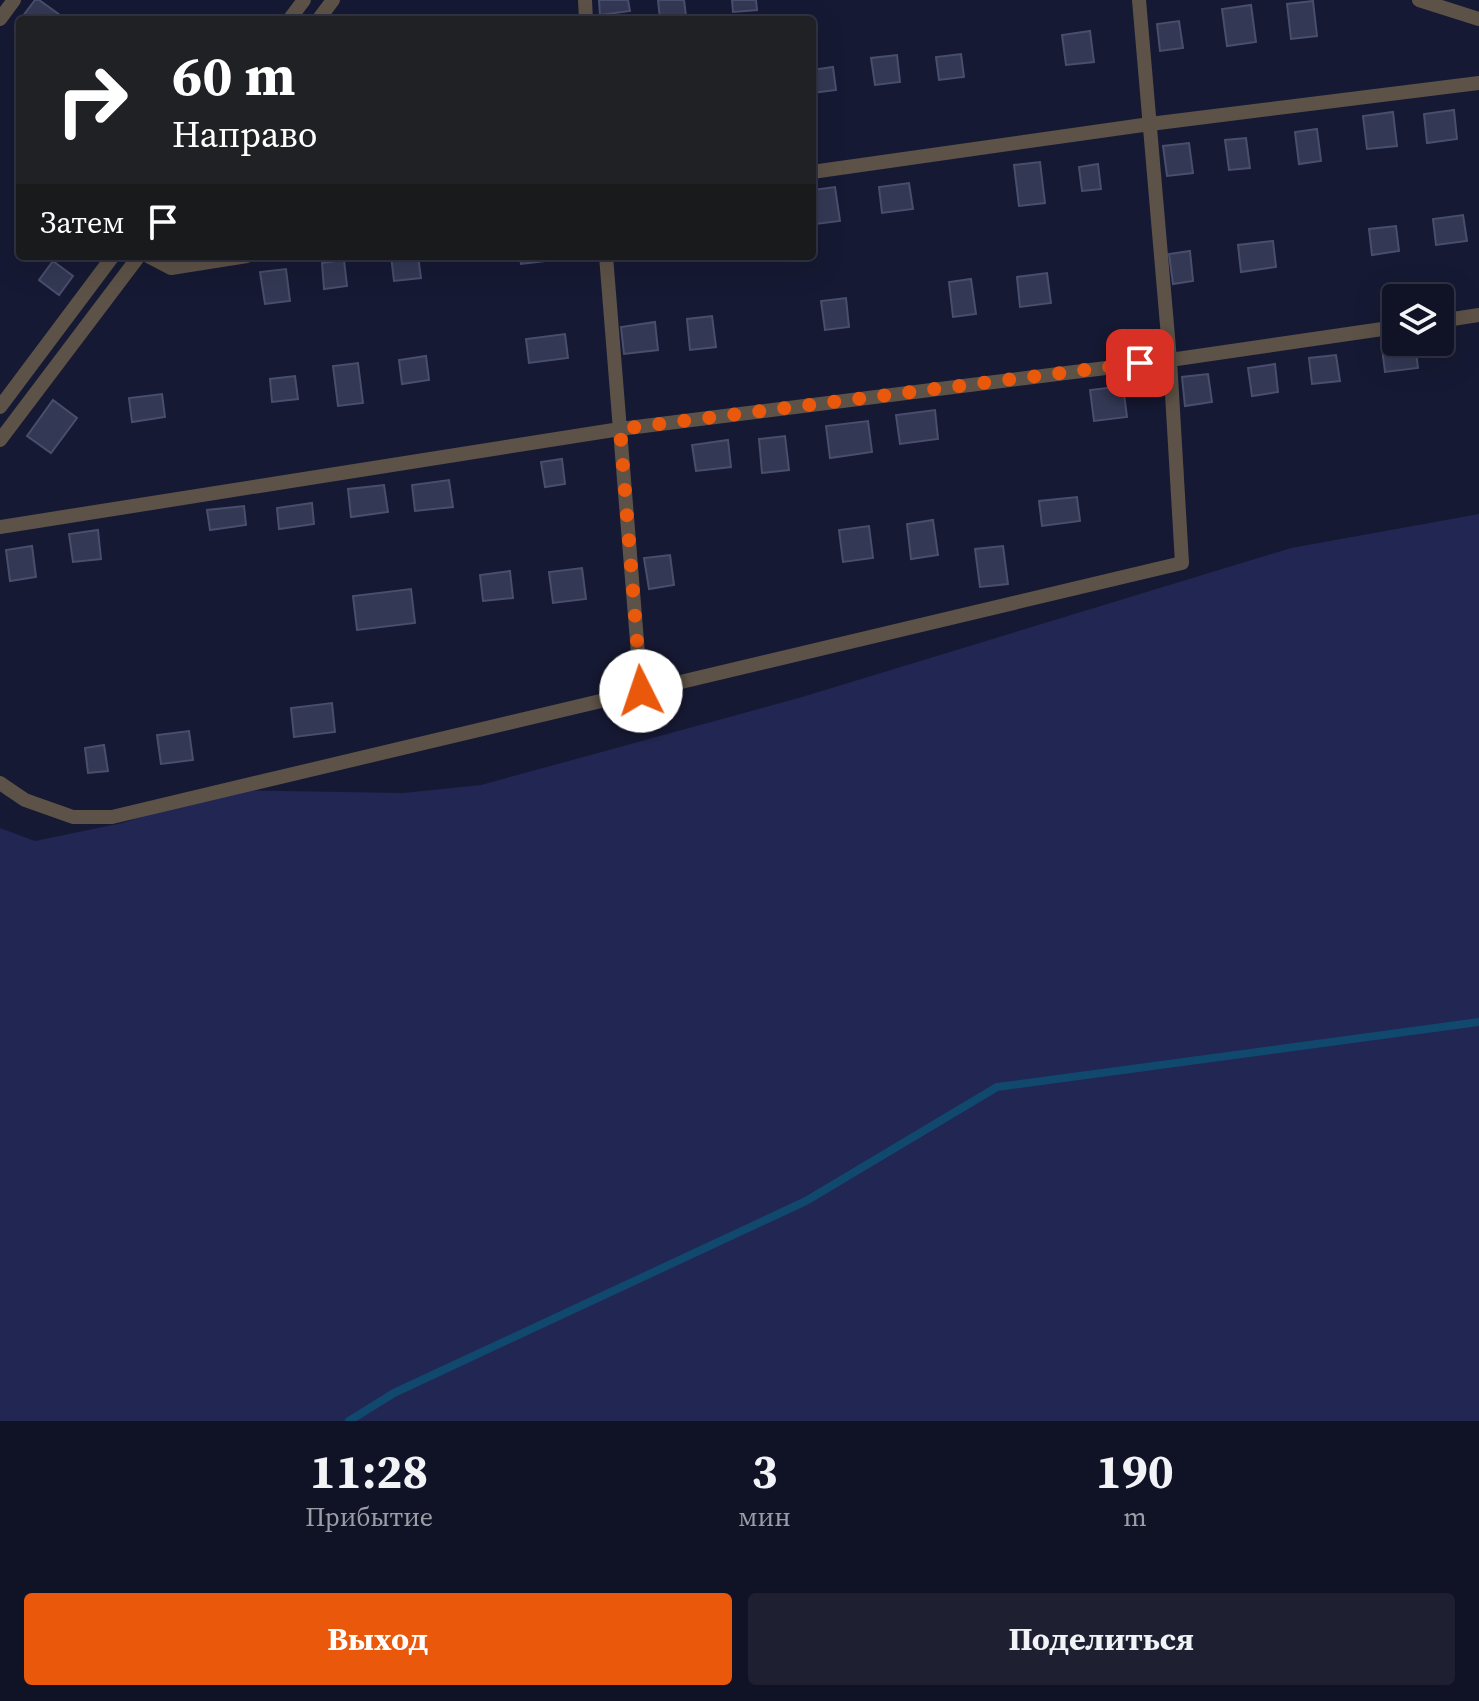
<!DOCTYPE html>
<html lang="ru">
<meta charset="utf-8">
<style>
body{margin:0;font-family:"Source Serif 4",serif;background:#1e2032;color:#f1f3f6;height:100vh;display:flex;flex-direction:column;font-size:30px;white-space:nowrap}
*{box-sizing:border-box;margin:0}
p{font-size:26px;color:#9c9ea7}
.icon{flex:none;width:44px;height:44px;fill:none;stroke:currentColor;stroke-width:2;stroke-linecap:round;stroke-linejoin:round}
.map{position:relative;height:1421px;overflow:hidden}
.panel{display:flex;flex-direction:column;background:#101326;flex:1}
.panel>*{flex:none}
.guide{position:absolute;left:16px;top:16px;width:800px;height:244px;border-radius:8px;box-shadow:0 8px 32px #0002,0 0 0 2px #303243;background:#202124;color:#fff;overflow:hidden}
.controls{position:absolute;left:1382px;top:284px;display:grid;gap:16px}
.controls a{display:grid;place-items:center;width:72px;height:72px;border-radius:8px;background:#101326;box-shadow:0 8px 32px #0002,0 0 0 2px #303243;font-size:40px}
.pin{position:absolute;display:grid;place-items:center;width:68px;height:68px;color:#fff;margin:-34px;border-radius:16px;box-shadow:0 4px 12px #0006}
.me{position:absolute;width:88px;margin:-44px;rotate:356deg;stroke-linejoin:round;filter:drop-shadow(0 0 6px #0008)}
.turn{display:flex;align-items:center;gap:28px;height:168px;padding:0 24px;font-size:36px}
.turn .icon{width:104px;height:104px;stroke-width:2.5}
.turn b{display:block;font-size:56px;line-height:68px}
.then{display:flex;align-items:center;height:76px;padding:0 24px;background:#0003;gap:16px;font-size:30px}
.eta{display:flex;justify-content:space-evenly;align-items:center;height:136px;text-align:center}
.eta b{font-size:48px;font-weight:700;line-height:56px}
.cta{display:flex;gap:16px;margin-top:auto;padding:16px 24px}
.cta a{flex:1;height:92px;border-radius:8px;background:#ea580c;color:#fff;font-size:32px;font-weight:700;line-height:92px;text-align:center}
.cta a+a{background:#1e2032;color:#f1f3f6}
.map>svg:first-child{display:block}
.green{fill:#212652}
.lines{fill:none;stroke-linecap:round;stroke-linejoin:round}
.stream{stroke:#10486e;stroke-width:8}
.building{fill:#333854;stroke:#484e6c;stroke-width:2}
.service{stroke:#5d5247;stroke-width:14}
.route{stroke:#ea580c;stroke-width:14;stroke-dasharray:0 25.2}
</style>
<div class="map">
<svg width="1479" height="1421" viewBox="0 0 1479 1421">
<rect width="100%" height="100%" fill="#161933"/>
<path class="green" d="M 1479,514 L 1479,1421 L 0,1421 L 0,828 L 35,841 L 122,823 L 229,790 L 403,793 L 481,785 L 802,697 L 1291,548 Z"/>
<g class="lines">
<path class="stream" d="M 349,1421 L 394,1393 L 806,1201 L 997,1087 L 1479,1022"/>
</g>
<path class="building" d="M 35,0 L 39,0 L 67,20 L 20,20 Z
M 599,0 L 628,0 L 630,11 L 600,15 Z
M 658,0 L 684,0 L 686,16 L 660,19 Z
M 732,0 L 756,0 L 757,10 L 733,12 Z
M 1313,1 L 1317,36 L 1291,39 L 1287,4 Z
M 1251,5 L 1256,42 L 1227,46 L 1222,9 Z
M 1179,21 L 1183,48 L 1160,51 L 1157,24 Z
M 1090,31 L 1094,62 L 1066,65 L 1062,35 Z
M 961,54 L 964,77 L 939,80 L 936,57 Z
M 897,55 L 900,82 L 875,85 L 871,58 Z
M 833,67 L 836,90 L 812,93 L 812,70 Z
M 1454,110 L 1457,139 L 1427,143 L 1424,114 Z
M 1393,112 L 1397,146 L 1367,149 L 1363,116 Z
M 1317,129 L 1321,161 L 1299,164 L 1295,132 Z
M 1246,138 L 1250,168 L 1229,170 L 1225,140 Z
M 1189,143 L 1193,173 L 1167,176 L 1163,146 Z
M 1040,162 L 1045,203 L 1019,206 L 1014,165 Z
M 1098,164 L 1101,189 L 1082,191 L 1079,167 Z
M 909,183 L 913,209 L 882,213 L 879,187 Z
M 835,187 L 840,221 L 816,224 L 812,190 Z
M 1463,215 L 1467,241 L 1436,245 L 1433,219 Z
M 1396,226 L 1399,251 L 1372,255 L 1369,229 Z
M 1273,241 L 1276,267 L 1241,272 L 1238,245 Z
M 1190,251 L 1193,281 L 1173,284 L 1169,254 Z
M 391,256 L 418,256 L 421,278 L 394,281 Z
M 520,256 L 562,256 L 562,259 L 521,264 Z
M 344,260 L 347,286 L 324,289 L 322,263 Z
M 53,261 L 73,276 L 59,295 L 39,280 Z
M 286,269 L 290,301 L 265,304 L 260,272 Z
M 1047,273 L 1051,303 L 1020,307 L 1017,277 Z
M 971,279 L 976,314 L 953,317 L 949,282 Z
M 846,298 L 849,327 L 825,330 L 821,301 Z
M 712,316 L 716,347 L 690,350 L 687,319 Z
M 655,322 L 658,350 L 624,354 L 621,327 Z
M 565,334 L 568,358 L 529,363 L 526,339 Z
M 1415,344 L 1418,368 L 1385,372 L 1382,348 Z
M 1336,355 L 1340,381 L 1312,384 L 1309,358 Z
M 426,356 L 429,380 L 402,384 L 399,360 Z
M 358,363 L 363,403 L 338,406 L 333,366 Z
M 1275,364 L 1278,392 L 1252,396 L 1248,368 Z
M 1208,374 L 1212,402 L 1185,406 L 1182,377 Z
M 295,376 L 298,399 L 272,402 L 270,379 Z
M 1123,386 L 1127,417 L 1094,421 L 1090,390 Z
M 162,394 L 165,417 L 132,422 L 129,398 Z
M 53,400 L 77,418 L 51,453 L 27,436 Z
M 935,410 L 938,439 L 900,444 L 896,415 Z
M 868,421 L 872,452 L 830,458 L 826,426 Z
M 785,436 L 789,470 L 762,473 L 759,439 Z
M 728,440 L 731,467 L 696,471 L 692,445 Z
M 562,459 L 565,484 L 545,487 L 541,462 Z
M 449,480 L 453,507 L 415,511 L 412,485 Z
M 384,485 L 388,512 L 351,517 L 348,489 Z
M 1077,497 L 1080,521 L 1042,526 L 1039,501 Z
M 312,503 L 314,524 L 279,529 L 277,508 Z
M 244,506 L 246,525 L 210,530 L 207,510 Z
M 933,520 L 938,555 L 911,559 L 907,524 Z
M 869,526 L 873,558 L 843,562 L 839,530 Z
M 98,530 L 101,559 L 73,562 L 69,534 Z
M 32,546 L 36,577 L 10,581 L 6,550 Z
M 1003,546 L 1008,584 L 980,587 L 975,549 Z
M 670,555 L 674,585 L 649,589 L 644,558 Z
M 582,568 L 586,599 L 553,603 L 549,572 Z
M 510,571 L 513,598 L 483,601 L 480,575 Z
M 411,589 L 415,623 L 357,630 L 353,596 Z
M 332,703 L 335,732 L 294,737 L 291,708 Z
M 189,731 L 193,760 L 161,764 L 157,735 Z
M 104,745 L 108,771 L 88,773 L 85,748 Z"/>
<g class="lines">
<path class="service" d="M 585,0 L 586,20
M 1419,0 L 1479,19
M 0,19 L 14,0
M 289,20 L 304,0
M 318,20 L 333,0
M 812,172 L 1150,124 L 1479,83
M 148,256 L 171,268 L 247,256
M 606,256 L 641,691
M 1440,321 L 1479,315
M 0,407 L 113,256
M 0,440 L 139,256
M 0,527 L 620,429 L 1170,360 L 1396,327
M 0,783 L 25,800 L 73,817 L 112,817 L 1182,563 L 1170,360 L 1139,0"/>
</g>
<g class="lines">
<path class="route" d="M 641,691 L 620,429 L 1140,363"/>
</g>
</svg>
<div class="controls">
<a><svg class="icon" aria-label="layers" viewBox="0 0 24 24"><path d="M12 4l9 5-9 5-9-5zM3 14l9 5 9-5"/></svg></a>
</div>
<div class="pin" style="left:1140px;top:363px;background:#d93025"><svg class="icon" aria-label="arrive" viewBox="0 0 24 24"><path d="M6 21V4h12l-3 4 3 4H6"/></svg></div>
<svg class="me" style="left:641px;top:691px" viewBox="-20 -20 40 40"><circle r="19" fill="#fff"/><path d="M0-13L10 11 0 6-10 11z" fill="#ea580c"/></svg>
<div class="guide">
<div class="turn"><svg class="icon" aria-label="right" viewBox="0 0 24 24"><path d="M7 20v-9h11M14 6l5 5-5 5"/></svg><div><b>60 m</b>Направо</div></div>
<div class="then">Затем<svg class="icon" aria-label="arrive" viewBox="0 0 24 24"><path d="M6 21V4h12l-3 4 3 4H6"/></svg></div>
</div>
</div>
<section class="panel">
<div class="eta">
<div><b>11:28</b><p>Прибытие</p></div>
<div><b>3</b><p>мин</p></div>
<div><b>190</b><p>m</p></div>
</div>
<div class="cta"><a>Выход</a><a>Поделиться</a></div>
</section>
